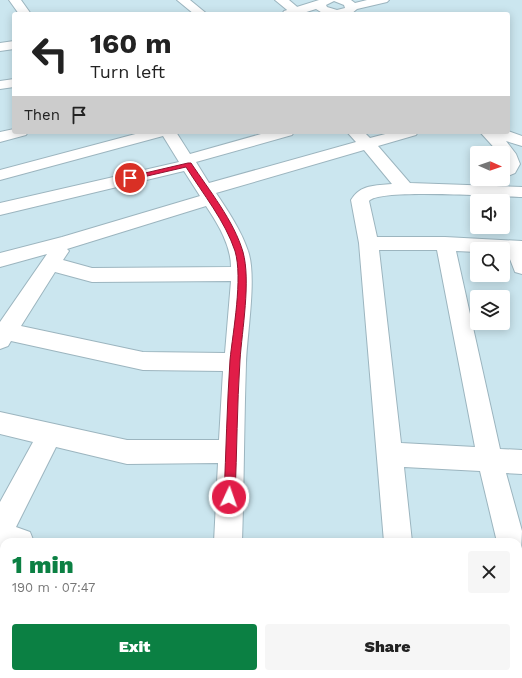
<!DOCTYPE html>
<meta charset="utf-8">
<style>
body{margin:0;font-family:"Work Sans",sans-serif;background:#f6f6f6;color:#222;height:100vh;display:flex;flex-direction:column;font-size:15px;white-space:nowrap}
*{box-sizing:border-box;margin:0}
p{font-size:13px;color:#767676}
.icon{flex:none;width:22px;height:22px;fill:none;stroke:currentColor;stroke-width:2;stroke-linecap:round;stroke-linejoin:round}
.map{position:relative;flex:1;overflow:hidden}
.panel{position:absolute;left:0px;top:538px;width:522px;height:140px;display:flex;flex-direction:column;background:#fff;border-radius:12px 12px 0 0;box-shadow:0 2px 10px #0003}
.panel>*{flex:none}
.guide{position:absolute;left:12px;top:12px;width:498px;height:122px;border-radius:4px;box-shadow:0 2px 10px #0003;background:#fff;color:#222;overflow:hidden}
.needle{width:26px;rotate:92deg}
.buttons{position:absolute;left:470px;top:146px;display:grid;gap:8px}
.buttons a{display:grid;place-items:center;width:40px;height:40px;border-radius:4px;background:#fff;box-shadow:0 2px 10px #0003;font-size:20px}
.pin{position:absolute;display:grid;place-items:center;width:34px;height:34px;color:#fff;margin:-17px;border:2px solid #fff;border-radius:50%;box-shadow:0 1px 4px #0007}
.me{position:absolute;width:44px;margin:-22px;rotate:3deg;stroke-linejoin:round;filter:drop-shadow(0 0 3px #0008)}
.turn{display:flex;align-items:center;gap:14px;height:84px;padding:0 12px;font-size:18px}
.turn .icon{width:52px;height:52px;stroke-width:2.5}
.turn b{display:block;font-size:28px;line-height:34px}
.then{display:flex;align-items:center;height:38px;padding:0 12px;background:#0003;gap:8px;font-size:15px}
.round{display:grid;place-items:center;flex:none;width:42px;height:42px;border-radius:4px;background:#f6f6f6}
.head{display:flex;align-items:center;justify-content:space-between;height:68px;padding:0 12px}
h1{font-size:24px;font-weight:800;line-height:30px;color:#0b8043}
.primary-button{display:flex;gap:8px;margin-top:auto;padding:8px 12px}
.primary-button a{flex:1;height:46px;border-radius:4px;background:#0b8043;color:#fff;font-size:16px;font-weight:800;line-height:46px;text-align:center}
.primary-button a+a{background:#f6f6f6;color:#222}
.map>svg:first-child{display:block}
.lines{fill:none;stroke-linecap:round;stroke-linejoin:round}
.minor-casing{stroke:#9cb5bf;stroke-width:2}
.secondary-casing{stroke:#9cb5bf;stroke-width:2}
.minor{fill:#fff;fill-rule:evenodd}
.secondary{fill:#fff;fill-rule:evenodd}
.route{fill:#e11d48;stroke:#92132f}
</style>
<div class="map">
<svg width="522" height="678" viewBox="0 0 522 678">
<rect width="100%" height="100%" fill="#cbe6ef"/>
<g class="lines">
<g class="minor-casing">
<path id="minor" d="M 9,0 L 21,0 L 31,14 L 19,14 Z
M 177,0 L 190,0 L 207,14 L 194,14 Z
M 275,0 L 289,0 L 302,11 L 298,14 L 292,14 Z
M 14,41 L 14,49 L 0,51 L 0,43 Z
M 14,129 L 14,132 L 28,132 L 26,135 L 0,142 L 0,132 Z
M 508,131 L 522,136 L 522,146 L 506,141 L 516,154 L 520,164 L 515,173 L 503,178 L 503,153 L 499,153 L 480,132 Z
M 143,132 L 176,132 L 190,154 L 268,132 L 294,132 L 292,135 L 196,162 L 209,183 L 356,142 L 347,132 L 364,132 L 370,138 L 393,132 L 418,132 L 416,135 L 378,146 L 410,183 L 522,187 L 522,197 C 500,197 379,188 369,201 L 377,237 L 445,237 L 522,241 L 522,274 L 515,272 L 508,254 L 503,254 L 503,249 L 477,249 L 477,252 L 456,251 L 500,449 L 522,450 L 522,474 L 506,473 L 522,531 L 521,552 L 518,553 L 518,542 L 497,542 L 480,471 L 404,467 L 412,542 L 384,542 L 359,243 L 351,200 C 361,184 375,186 392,184 L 364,150 L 216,193 C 228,211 241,230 248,251 C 257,276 247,334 246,363 C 244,422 244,482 242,542 L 214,542 L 218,463 L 127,464 L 56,447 L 16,527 L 30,532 L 34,542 L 4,542 L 4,551 L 0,550 L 0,502 L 33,442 L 0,434 L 0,412 L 127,440 L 219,440 L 223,371 L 143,370 L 11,341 L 8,346 L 0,349 L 0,322 L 47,254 L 0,267 L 0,253 L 62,237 L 200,196 L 184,171 L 0,215 L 0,203 L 179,162 L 163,136 L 0,180 L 0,170 ZM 206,206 C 218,224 231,245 231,267 L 92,268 L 63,260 L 69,251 L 67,249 ZM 379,250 L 437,250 L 475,447 L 401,443 ZM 55,272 L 92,282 L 231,281 L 225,353 L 143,352 L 21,326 Z
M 518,555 L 522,557 L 522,600 L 518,598 Z
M 0,649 L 4,651 L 4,674 L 53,674 L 54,678 L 0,678 Z
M 210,674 L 242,674 L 242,678 L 210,678 Z
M 396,674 L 428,674 L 428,678 L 396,678 Z"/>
</g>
<g class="secondary-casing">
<path id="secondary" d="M 319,0 L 351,0 L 355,3 L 367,0 L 389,0 L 387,2 L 357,9 L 351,14 L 324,14 L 316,9 L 300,14 L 282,14 L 284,11 ZM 334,1 L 344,5 L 345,8 L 337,10 L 327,7 L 326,5 Z
M 14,79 L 14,87 L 0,89 L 0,81 Z"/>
</g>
<use href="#minor" class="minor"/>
<use href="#secondary" class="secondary"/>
</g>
<path class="route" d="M 188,163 L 191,163 C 209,190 234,221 243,252 C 251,281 242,330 240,360 C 237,406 237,451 235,497 L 233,500 L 229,502 L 225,500 L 224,497 C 226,451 227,405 230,360 C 233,331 243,278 235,251 C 225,221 203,194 186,167 L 130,180 L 127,178 L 128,177 Z"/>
</svg>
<div class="buttons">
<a><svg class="needle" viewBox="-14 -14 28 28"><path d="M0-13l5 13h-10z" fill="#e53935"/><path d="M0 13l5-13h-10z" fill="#767676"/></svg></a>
<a><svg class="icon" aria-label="sound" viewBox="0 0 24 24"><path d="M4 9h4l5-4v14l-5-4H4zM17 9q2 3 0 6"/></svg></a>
<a><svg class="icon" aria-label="search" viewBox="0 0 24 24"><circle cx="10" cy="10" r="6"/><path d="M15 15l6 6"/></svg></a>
<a><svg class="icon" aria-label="layers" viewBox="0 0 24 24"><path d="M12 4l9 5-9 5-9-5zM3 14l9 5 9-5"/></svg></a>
</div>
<div class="pin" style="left:130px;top:178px;background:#d93025"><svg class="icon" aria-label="arrive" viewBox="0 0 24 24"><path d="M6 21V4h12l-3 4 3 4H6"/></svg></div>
<svg class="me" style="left:229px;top:497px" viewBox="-20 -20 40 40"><circle r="17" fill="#e11d48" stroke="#fff" stroke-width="3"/><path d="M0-11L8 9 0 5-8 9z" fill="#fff"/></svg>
<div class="guide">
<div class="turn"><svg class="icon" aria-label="left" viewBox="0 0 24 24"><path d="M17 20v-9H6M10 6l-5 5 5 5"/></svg><div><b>160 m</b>Turn left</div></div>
<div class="then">Then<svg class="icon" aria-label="arrive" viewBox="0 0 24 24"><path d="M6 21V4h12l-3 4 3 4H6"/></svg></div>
</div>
<section class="panel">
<div class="head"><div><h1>1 min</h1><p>190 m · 07:47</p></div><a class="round"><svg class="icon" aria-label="close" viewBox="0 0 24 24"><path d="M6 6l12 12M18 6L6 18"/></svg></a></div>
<div class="primary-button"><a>Exit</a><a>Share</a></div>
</section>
</div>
